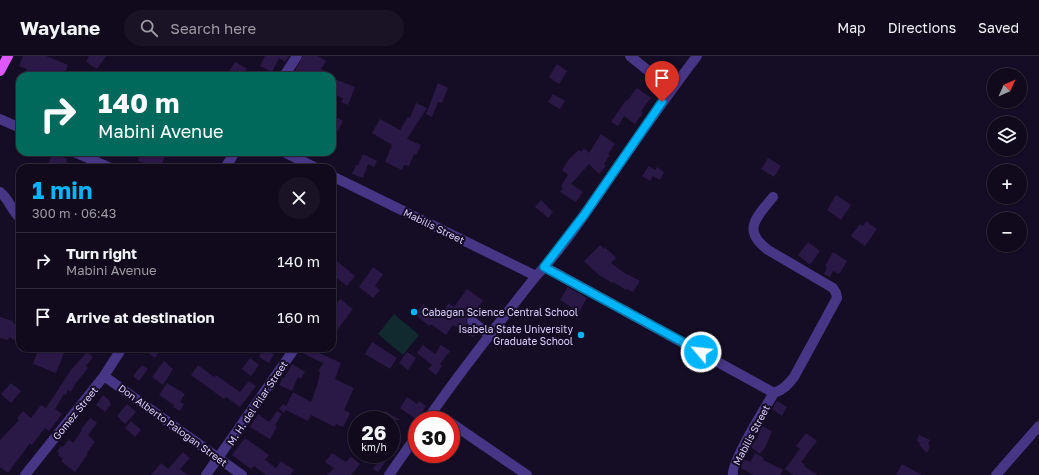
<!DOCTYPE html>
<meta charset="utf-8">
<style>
body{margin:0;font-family:"Golos Text",sans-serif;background:#191325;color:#f1f3f6;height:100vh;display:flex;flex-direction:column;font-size:15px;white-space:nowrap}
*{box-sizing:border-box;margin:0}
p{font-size:13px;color:#9c9aa3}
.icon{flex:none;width:22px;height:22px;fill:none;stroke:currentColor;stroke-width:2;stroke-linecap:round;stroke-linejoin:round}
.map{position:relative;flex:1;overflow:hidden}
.details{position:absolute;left:16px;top:108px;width:320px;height:188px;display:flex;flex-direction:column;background:#100a1c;border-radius:12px;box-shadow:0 1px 3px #0004,0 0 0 1px #302b3b}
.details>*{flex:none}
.hud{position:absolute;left:16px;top:16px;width:320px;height:84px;border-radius:12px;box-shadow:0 1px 3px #0004,0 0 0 1px #302b3b;background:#00695c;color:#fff;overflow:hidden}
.needle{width:26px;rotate:45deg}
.fabs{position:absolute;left:987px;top:12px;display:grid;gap:8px}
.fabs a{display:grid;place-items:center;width:40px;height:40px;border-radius:50%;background:#100a1c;box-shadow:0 1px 3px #0004,0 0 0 1px #302b3b;font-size:20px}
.speed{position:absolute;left:348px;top:355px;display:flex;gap:8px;font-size:20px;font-weight:700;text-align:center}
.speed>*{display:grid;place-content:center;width:52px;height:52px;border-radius:50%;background:#100a1c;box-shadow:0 1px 3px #0004,0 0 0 1px #302b3b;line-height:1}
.speed small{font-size:10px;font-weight:400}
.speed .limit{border:6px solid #d22;background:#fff;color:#111}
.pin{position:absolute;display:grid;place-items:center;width:34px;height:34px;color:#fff;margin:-41px -17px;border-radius:50% 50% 50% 0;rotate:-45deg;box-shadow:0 0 4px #0007}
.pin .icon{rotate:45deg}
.me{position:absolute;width:44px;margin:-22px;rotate:298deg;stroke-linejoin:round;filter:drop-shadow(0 0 3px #0008)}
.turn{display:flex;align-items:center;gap:14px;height:84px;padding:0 16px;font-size:18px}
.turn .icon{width:52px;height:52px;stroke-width:2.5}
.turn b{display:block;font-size:28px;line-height:34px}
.round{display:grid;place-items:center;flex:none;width:42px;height:42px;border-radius:21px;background:#191325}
.summary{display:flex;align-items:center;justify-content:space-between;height:68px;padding:0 16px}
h1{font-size:24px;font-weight:700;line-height:30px;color:#00b5fc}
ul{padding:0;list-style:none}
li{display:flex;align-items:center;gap:12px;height:56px;padding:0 16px;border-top:1px solid #302b3b}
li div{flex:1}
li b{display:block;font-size:15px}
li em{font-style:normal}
header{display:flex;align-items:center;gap:24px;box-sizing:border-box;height:56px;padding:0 20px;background:#100a1c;border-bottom:1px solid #302b3b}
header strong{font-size:19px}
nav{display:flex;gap:22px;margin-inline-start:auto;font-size:14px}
.search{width:280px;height:36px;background:#191325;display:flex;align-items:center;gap:10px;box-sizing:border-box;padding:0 14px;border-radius:22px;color:#9c9aa3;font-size:15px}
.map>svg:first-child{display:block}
.green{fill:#102a2f}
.building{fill:#2a1846}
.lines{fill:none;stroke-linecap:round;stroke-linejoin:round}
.minor{stroke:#473686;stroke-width:10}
.major{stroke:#df58ff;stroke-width:10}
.route-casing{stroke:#0076a4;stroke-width:10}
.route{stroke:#00b5fc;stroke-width:7}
.poi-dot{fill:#00b5fc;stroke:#150d25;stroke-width:1.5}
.labels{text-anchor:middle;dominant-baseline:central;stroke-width:4;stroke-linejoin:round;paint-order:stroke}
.street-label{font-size:10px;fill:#ded1ff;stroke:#150d25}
.poi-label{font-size:10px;fill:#ded1ff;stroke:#150d25;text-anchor:start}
</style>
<header>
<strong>Waylane</strong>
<div class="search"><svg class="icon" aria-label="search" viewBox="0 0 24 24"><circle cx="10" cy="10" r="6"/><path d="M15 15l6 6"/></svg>Search here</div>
<nav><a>Map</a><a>Directions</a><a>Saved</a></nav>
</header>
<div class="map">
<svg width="1039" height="419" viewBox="0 0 1039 419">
<rect width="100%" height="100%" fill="#150d25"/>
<path class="green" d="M 394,258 L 419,279 L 403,299 L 378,278 Z"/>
<path class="building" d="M 23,0 L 46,0 L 68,9 L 64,20 L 53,16 L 52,20 L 23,20 L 27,13 L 19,10 Z
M 89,0 L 106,0 L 97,13 L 86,6 Z
M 265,0 L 289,0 L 285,6 L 279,2 L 272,16 L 260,10 Z
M 303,0 L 318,0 L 326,5 L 321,13 L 334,20 L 292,20 Z
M 235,6 L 247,13 L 243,20 L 226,20 Z
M 557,8 L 567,15 L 559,28 L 549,21 Z
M 332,22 L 355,31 L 348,49 L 341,46 L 343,42 L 332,38 Z
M 438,27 L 448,32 L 442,47 L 438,46 L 432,61 L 426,58 Z
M 637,32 L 651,42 L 641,55 L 643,57 L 635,68 L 624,60 L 618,70 L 611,66 L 626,44 L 627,45 Z
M 553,38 L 565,45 L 560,53 L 548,46 Z
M 416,47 L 427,52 L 407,83 L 421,89 L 416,99 L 414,98 L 409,110 L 404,109 L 402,114 L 385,106 L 392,89 L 372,77 L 380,63 L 400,74 L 408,61 L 410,62 Z
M 332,59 L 343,65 L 332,85 Z
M 601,78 L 615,88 L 608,98 L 610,99 L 604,108 L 606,110 L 599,118 L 589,108 L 571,128 L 583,136 L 576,146 L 560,136 L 563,132 L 561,130 L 568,119 L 562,114 L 569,103 L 579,94 L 581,96 L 584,92 L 589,97 Z
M 126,96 L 167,96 L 160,112 L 147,112 L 149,109 L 138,105 L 139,101 Z
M 53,97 L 67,103 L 66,106 L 78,112 L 46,112 Z
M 363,98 L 377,105 L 374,111 L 368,108 L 363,122 L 352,118 L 356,109 L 358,109 Z
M 768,102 L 781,110 L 774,121 L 761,113 Z
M 649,110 L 655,114 L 657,111 L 664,116 L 660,124 L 653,120 L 650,125 L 642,120 Z
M 836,139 L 851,149 L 841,164 L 827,154 Z
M 541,144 L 553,156 L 548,162 L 535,151 Z
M 866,165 L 877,173 L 865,190 L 851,180 L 860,168 L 863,170 Z
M 808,186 L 820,195 L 810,209 L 798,199 Z
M 600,189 L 604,193 L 605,191 L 616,202 L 611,207 L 627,219 L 627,218 L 640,225 L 633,236 L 627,233 L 626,234 L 613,226 L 612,227 L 599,219 L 584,205 Z
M 833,196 L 847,205 L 839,218 L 833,215 L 830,221 L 824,218 L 827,211 L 825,210 Z
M 332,201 L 355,220 L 347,230 L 332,218 Z
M 373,211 L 383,218 L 375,230 L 380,234 L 373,242 L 359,231 Z
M 568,231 L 587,242 L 579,256 L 560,244 Z
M 467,233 L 483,244 L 473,259 L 469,259 L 466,264 L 468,270 L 476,277 L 473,281 L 458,270 L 457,271 L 453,269 L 446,279 L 431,268 L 429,270 L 415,258 L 423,248 L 439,262 L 449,247 L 454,251 Z
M 340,243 L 353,253 L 332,281 L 332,254 Z
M 0,261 L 13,265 L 13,267 L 20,271 L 20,287 L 9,281 L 8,284 L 0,282 Z
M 372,286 L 397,302 L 390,313 L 365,298 Z
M 423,289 L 435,298 L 441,289 L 450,295 L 440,308 L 442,310 L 436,319 L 428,313 L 432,309 L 417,297 Z
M 39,292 L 66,292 L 56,317 L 33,308 Z
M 142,292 L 162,292 L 155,302 Z
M 301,292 L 310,292 L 319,296 L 319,297 L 341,307 L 335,323 L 354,332 L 344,354 L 350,357 L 343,371 L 336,368 L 335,371 L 311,359 L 308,365 L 286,354 L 284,357 L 279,353 L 283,348 L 286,350 L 293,336 L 311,346 L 317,330 L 320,316 L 318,315 L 323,307 L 300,296 Z
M 263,293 L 274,298 L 269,307 L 259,301 Z
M 87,296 L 93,301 L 86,310 L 88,312 L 75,328 L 71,336 L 68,334 L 66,339 L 64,338 L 55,353 L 62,358 L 49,375 L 45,372 L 32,389 L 30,387 L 8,417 L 0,411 L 0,384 L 19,364 L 17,362 L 23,355 L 31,362 L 41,349 L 46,352 L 71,314 Z
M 407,296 L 416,302 L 408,314 L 399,307 Z
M 250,302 L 259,309 L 251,320 L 242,313 Z
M 164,305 L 173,313 L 163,329 L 152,321 Z
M 292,308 L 305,316 L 301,323 L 298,321 L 292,335 L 279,329 L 283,321 L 284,322 Z
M 142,309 L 148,313 L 139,325 L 133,320 Z
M 198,309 L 214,321 L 216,319 L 240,336 L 249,325 L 256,330 L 240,351 L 226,341 L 224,343 L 191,319 Z
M 11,327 L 21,335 L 11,347 L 1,338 Z
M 167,327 L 185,338 L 180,346 L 184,348 L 180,355 L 173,351 L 174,349 L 159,339 Z
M 103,339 L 110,345 L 109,346 L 111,348 L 105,356 L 96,349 Z
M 407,341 L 417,348 L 419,345 L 426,350 L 417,364 L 400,352 Z
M 777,345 L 787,351 L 782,360 L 772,353 Z
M 127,348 L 136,356 L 125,368 L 117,360 Z
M 277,355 L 282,358 L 275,369 L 277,371 L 270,383 L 250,371 L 258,358 L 269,366 Z
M 385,355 L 400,364 L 379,364 Z
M 90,362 L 97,367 L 88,379 L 95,386 L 87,397 L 88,398 L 75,416 L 61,405 L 63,403 L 58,399 L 59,397 L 57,395 L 61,390 L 63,391 L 69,383 L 73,387 L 82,374 L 81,373 Z
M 131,365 L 141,374 L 135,381 L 125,372 Z
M 762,370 L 772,375 L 766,390 L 760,398 L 751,391 L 759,379 L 758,379 Z
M 806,377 L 817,385 L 801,406 L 805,409 L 804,410 L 818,419 L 793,419 L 785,413 L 800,393 L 796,390 Z
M 919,379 L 930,384 L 928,388 L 930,390 L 927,397 L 919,389 L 920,388 L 917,384 Z
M 245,382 L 269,399 L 265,404 L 276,412 L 281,405 L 294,414 L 290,419 L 266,419 L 254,410 L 251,413 L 232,399 Z
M 183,396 L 190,402 L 180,413 L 188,419 L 151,419 L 161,407 L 168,413 Z
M 332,397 L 346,406 L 351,401 L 360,408 L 351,419 L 327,419 L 334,412 L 325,406 Z
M 755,397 L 764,402 L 763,404 L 783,414 L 780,419 L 753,419 L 741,412 L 744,403 L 750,406 Z
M 383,398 L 391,398 L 378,416 L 373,413 Z
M 902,408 L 922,419 L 896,419 Z"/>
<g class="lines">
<path class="minor" d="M 630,0 L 671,33
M 284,20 L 297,0
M 0,63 L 20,72
M 74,96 L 111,112
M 284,96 L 316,112
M 225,112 L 235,96
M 332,120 L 536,220
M 0,136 C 9,143 11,154 20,162
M 773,141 C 757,161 741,174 768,194 L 833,232 L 836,237 L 837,242 L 794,321 C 788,329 783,334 774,337
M 545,211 L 774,337 C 766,350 730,407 733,419
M 472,265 L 489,279
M 104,320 L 242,419
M 432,357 L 445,364
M 427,364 C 461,314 499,267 536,220 C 561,194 583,161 603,132 C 634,87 664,43 697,0
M 451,367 L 527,419
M 25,419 L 104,320 L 122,292
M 206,419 L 295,292
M 389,419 L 417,379
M 996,419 L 1039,370"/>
<path class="major" d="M 0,15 L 8,0"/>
</g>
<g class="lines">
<g class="route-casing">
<path id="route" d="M 662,46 L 584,159 L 544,211 L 701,296"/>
</g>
<use href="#route" class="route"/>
</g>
<g class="poi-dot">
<circle cx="414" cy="256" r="4"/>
<circle cx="581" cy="279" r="4"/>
</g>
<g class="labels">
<g class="street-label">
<text transform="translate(434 170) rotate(26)">Mabilis Street</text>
<text transform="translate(257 347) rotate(-56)">M. H. del Pilar Street</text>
<text transform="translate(75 357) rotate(-51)">Gomez Street</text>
<text transform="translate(173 369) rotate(36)">Don Alberto Palogan Street</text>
<text transform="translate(751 379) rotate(-62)">Mabilis Street</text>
</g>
<g class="poi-label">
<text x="422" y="256">Cabagan Science Central School</text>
<text x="573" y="273" text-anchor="end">Isabela State University<tspan x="573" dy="12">Graduate School</tspan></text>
</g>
</g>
</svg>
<div class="fabs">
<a><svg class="needle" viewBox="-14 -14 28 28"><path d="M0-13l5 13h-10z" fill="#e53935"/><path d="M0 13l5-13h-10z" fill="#9c9aa3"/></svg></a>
<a><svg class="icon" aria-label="layers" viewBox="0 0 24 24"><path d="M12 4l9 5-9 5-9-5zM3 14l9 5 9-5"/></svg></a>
<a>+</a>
<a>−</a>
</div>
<div class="speed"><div>26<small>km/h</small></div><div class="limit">30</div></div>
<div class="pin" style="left:662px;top:46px;background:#d93025"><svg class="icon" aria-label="arrive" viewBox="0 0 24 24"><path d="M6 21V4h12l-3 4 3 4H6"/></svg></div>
<svg class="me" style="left:701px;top:296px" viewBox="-20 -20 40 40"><circle r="17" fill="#00b5fc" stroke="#fff" stroke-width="3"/><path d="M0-11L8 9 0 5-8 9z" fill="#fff"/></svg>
<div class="hud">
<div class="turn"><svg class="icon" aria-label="right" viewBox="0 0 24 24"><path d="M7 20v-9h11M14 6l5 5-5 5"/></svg><div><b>140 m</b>Mabini Avenue</div></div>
</div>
<section class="details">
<div class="summary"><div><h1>1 min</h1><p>300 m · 06:43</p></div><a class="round"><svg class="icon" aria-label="close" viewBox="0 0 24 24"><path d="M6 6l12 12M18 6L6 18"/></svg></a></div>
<ul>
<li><svg class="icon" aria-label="right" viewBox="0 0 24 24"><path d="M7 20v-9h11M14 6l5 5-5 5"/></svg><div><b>Turn right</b><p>Mabini Avenue</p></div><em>140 m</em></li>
<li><svg class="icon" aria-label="arrive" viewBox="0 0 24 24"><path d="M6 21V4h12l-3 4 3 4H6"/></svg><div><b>Arrive at destination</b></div><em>160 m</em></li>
</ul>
</section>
</div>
